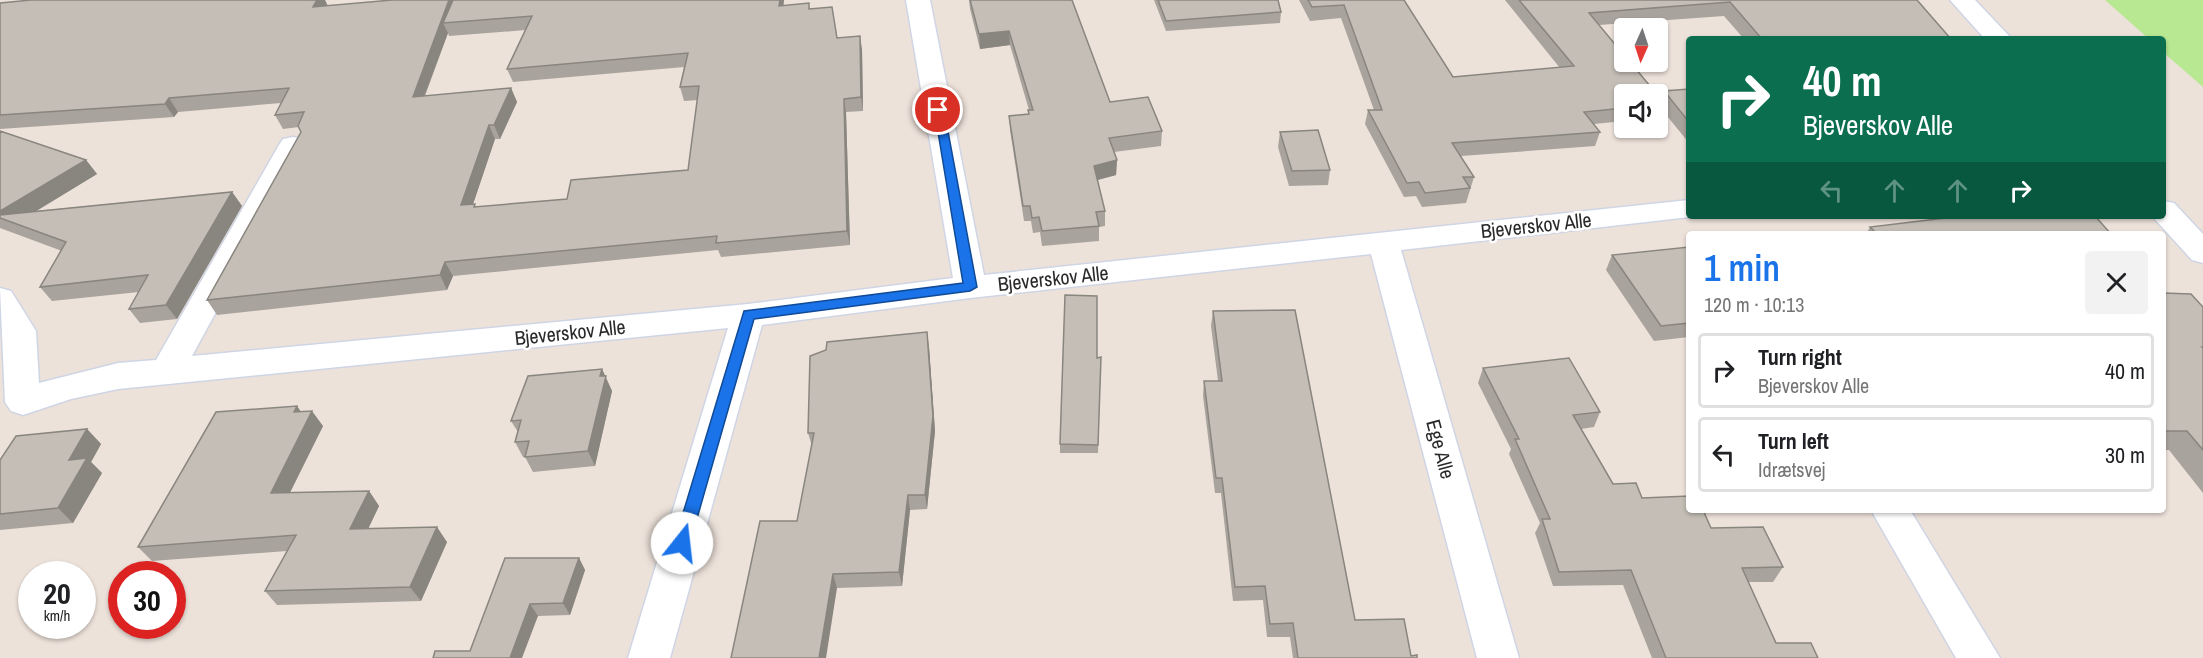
<!DOCTYPE html>
<meta charset="utf-8">
<style>
body{margin:0;font-family:"Archivo Narrow",sans-serif;background:#f2f2f2;color:#202124;height:100vh;display:flex;flex-direction:column;font-size:22px;white-space:nowrap}
*{box-sizing:border-box;margin:0}
p{font-size:20px;color:#757577}
.icon{flex:none;width:33px;height:33px;fill:none;stroke:currentColor;stroke-width:2;stroke-linecap:round;stroke-linejoin:round}
.map{position:relative;flex:1;overflow:hidden}
.panel{position:absolute;left:1686px;top:231px;width:480px;height:282px;display:flex;flex-direction:column;background:#fff;border-radius:6px;box-shadow:0 2px 4px #0004}
.panel>*{flex:none}
.banner{position:absolute;left:1686px;top:36px;width:480px;height:183px;border-radius:6px;box-shadow:0 2px 4px #0004;background:#0b6e4f;color:#fff;overflow:hidden}
.needle{width:39px;rotate:183deg}
.fabs{position:absolute;left:1614px;top:18px;display:grid;gap:12px}
.fabs a{display:grid;place-items:center;width:54px;height:54px;border-radius:6px;background:#fff;box-shadow:0 2px 4px #0004;font-size:30px}
.speed{position:absolute;left:18px;top:561px;display:flex;gap:12px;font-size:30px;font-weight:700;text-align:center}
.speed>*{display:grid;place-content:center;width:78px;height:78px;border-radius:50%;background:#fff;box-shadow:0 2px 4px #0004;line-height:1}
.speed small{font-size:15px;font-weight:400}
.speed .limit{border:9px solid #d22;background:#fff;color:#111}
.pin{position:absolute;display:grid;place-items:center;width:51px;height:51px;color:#fff;margin:-26px;border:3px solid #fff;border-radius:50%;box-shadow:0 2px 6px #0007}
.me{position:absolute;width:66px;margin:-33px;rotate:16deg;stroke-linejoin:round;filter:drop-shadow(0 0 4px #0008)}
.turn{display:flex;align-items:center;gap:21px;height:126px;padding:0 18px;font-size:27px}
.turn .icon{width:78px;height:78px;stroke-width:2.5}
.turn b{display:block;font-size:42px;line-height:51px}
.lanes{display:flex;align-items:center;height:57px;padding:0 18px;background:#0003;justify-content:center;gap:30px;direction:ltr}
.lanes .off{opacity:.35}
.round{display:grid;place-items:center;flex:none;width:63px;height:63px;border-radius:6px;background:#f2f2f2}
.headline{display:flex;align-items:center;justify-content:space-between;height:102px;padding:0 18px}
h1{font-size:36px;font-weight:600;line-height:45px;color:#1a73e8}
ul{padding:0;list-style:none}
li{display:flex;align-items:center;gap:18px;height:75px;margin:0 12px 9px;padding:0 6px;border:3px solid #e0e0e0;border-radius:6px}
li div{flex:1}
li b{display:block;font-size:22px}
li em{font-style:normal}
.map>svg:first-child{display:block}
.green{fill:#b8e892}
.lines{fill:none;stroke-linecap:round;stroke-linejoin:round}
.minor-casing{stroke:#cfd5e4;stroke-width:3}
.minor{fill:#fff;fill-rule:evenodd}
.wall{fill:#a9a39d;fill-rule:evenodd}
.shaded-wall{fill:#89857f}
.building{fill:#c4beb6;stroke:#89857f;stroke-width:1.5}
.route{fill:#1a73e8;stroke:#114b97;stroke-width:1.5}
.labels{text-anchor:middle;dominant-baseline:central;stroke-width:5;stroke-linejoin:round;paint-order:stroke}
.street-label{font-size:20px;fill:#292929;stroke:#fff}
</style>
<div class="map">
<svg width="2203" height="658" viewBox="0 0 2203 658">
<rect width="100%" height="100%" fill="#ede2da"/>
<path class="green" d="M 2105,0 L 2203,0 L 2203,87 L 2163,52 L 2163,39 L 2149,39 Z"/>
<g class="lines">
<g class="minor-casing">
<path id="minor" d="M 906,0 L 930,0 L 984,275 L 1689,200 L 1689,216 L 1698,216 L 1401,250 L 1519,658 L 1477,658 L 1371,254 L 970,298 L 762,325 L 670,658 L 628,658 L 728,328 L 118,389 L 71,399 L 23,415 L 11,411 L 5,402 L 0,288 L 11,291 L 36,331 L 39,383 L 118,363 L 156,360 L 279,145 L 283,139 L 293,137 L 303,139 L 307,145 L 192,356 L 748,304 L 953,278 Z
M 1950,0 L 1975,0 L 2012,39 L 1985,39 Z
M 2163,201 L 2174,203 L 2203,234 L 2203,263 L 2192,260 L 2152,216 L 2163,216 Z
M 1871,510 L 1910,510 L 2000,658 L 1956,658 Z"/>
</g>
<use href="#minor" class="minor"/>
</g>
<path class="wall" d="M 325,0 L 327,5 L 784,0 L 783,6 L 810,9 L 837,38 L 862,49 L 863,111 L 846,112 L 850,245 L 721,257 L 718,250 L 453,276 L 447,290 L 217,315 L 207,300 L 301,132 L 299,127 L 283,129 L 275,115 L 281,103 L 178,112 L 174,117 L 0,129 L 0,3 ZM 526,30 L 507,69 L 513,82 L 684,67 L 680,87 L 684,101 L 698,100 L 688,170 L 567,199 L 477,207 L 473,204 L 495,139 L 500,139 L 517,102 L 511,88 L 425,96 L 448,33 L 449,36 Z
M 969,0 L 1072,0 L 1110,102 L 1162,131 L 1161,146 L 1114,152 L 1117,160 L 1116,175 L 1097,180 L 1105,211 L 1105,226 L 1099,227 L 1099,241 L 1042,246 L 1040,232 L 1033,233 L 1031,221 L 1024,221 L 1010,130 L 1009,116 L 1028,114 L 1029,110 L 1010,45 L 980,49 L 970,9 Z
M 1154,0 L 1278,0 L 1281,12 L 1280,23 L 1166,31 Z
M 1299,0 L 1404,0 L 1453,77 L 1560,68 L 1505,0 L 1917,0 L 1951,39 L 1744,39 L 1724,16 L 1599,25 L 1661,98 L 1664,91 L 1689,89 L 1689,143 L 1663,111 L 1660,118 L 1658,118 L 1658,94 L 1624,94 L 1624,121 L 1594,124 L 1600,132 L 1595,146 L 1461,156 L 1474,177 L 1466,203 L 1422,207 L 1416,196 L 1404,197 L 1365,124 L 1368,110 L 1374,110 L 1341,18 L 1310,21 Z
M 0,131 L 86,160 L 97,174 L 36,211 L 232,192 L 242,206 L 177,319 L 140,323 L 129,309 L 139,292 L 52,301 L 40,287 L 62,251 L 0,228 Z
M 1280,132 L 1330,170 L 1328,185 L 1289,186 L 1278,147 Z
M 1870,227 L 2111,234 L 1866,234 Z
M 1689,247 L 1689,337 L 1654,341 L 1606,270 L 1612,255 Z
M 2163,293 L 2203,307 L 2203,493 L 2169,450 L 2163,450 Z
M 1213,311 L 1355,620 L 1411,656 L 1417,658 L 1293,658 L 1290,637 L 1267,637 L 1263,600 L 1233,601 L 1221,493 L 1215,493 L 1203,396 L 1204,381 L 1218,381 L 1211,326 Z
M 929,347 L 935,431 L 927,509 L 910,510 L 902,586 L 837,588 L 797,521 L 812,446 L 808,433 Z
M 1101,357 L 1098,453 L 1060,453 L 1060,444 L 1097,358 Z
M 1483,368 L 1600,412 L 1594,427 L 1581,429 L 1613,484 L 1711,528 L 1783,567 L 1773,582 L 1748,582 L 1776,643 L 1818,658 L 1652,658 L 1623,585 L 1553,586 L 1535,533 L 1540,523 L 1509,454 L 1511,449 L 1478,383 Z
M 602,369 L 612,391 L 595,466 L 533,472 L 525,457 L 523,457 L 515,442 L 518,432 L 511,421 Z
M 297,406 L 301,412 L 323,426 L 290,493 L 369,491 L 379,506 L 368,529 L 447,542 L 421,601 L 277,605 L 265,591 L 287,551 L 152,561 L 138,547 Z
M 87,429 L 101,444 L 91,462 L 102,473 L 73,523 L 0,530 L 0,460 Z
M 579,558 L 585,570 L 570,615 L 538,616 L 470,651 Z"/>
<path class="shaded-wall" d="M 317,0 L 325,0 L 328,6 L 313,7 Z
M 449,0 L 453,0 L 443,23 L 448,33 L 419,110 L 413,97 Z
M 780,0 L 784,0 L 782,19 L 779,6 Z
M 1009,31 L 1010,45 L 980,49 L 979,34 Z
M 860,36 L 862,49 L 863,111 L 861,97 Z
M 511,88 L 517,102 L 500,139 L 494,125 Z
M 169,98 L 178,112 L 174,117 L 165,104 Z
M 844,99 L 846,112 L 850,245 L 847,231 Z
M 489,125 L 495,139 L 468,219 L 461,205 Z
M 86,160 L 97,174 L 15,224 L 0,218 L 0,211 Z
M 1117,160 L 1116,175 L 1094,181 L 1094,166 Z
M 232,192 L 242,206 L 177,319 L 166,305 Z
M 445,262 L 453,276 L 447,290 L 440,275 Z
M 927,332 L 929,347 L 935,431 L 927,509 L 925,495 Z
M 602,369 L 612,391 L 595,466 L 588,451 Z
M 297,406 L 307,421 L 312,411 L 323,426 L 282,508 L 271,493 L 294,412 Z
M 87,429 L 101,444 L 91,462 L 102,473 L 73,523 L 58,508 L 69,460 Z
M 369,491 L 379,506 L 361,544 L 350,529 Z
M 908,495 L 910,510 L 902,586 L 899,572 Z
M 437,527 L 447,542 L 421,601 L 410,587 Z
M 579,558 L 585,570 L 570,615 L 563,603 Z
M 833,574 L 837,588 L 826,658 L 819,658 Z
M 530,604 L 538,616 L 522,658 L 510,658 Z"/>
<path class="building" d="M 31,0 L 317,0 L 313,7 L 392,0 L 449,0 L 413,97 L 511,88 L 494,125 L 489,125 L 461,205 L 475,204 L 474,207 L 567,199 L 571,180 L 688,170 L 699,86 L 680,87 L 688,53 L 507,69 L 532,16 L 443,23 L 453,0 L 780,0 L 779,6 L 809,3 L 809,9 L 832,7 L 837,38 L 860,36 L 861,97 L 844,99 L 847,231 L 716,243 L 717,236 L 445,262 L 440,275 L 207,300 L 301,132 L 298,126 L 304,112 L 275,115 L 289,88 L 169,98 L 165,104 L 0,115 L 0,3 Z
M 970,0 L 1072,0 L 1110,102 L 1148,97 L 1162,131 L 1109,138 L 1117,160 L 1094,166 L 1105,211 L 1096,212 L 1099,226 L 1042,231 L 1039,217 L 1032,218 L 1030,206 L 1023,206 L 1009,116 L 1029,114 L 1028,110 L 1033,110 L 1009,31 L 979,34 Z
M 1158,0 L 1278,0 L 1281,12 L 1166,21 Z
M 1308,0 L 1404,0 L 1453,77 L 1574,66 L 1519,0 L 1917,0 L 1951,39 L 1762,39 L 1730,2 L 1589,13 L 1624,55 L 1624,62 L 1630,62 L 1665,104 L 1658,105 L 1658,94 L 1624,94 L 1624,108 L 1584,112 L 1600,132 L 1452,143 L 1474,177 L 1463,177 L 1470,188 L 1425,193 L 1419,182 L 1407,183 L 1368,110 L 1382,110 L 1344,5 L 1312,7 Z
M 1689,89 L 1689,122 L 1664,91 Z
M 1318,130 L 1330,170 L 1292,171 L 1280,132 Z
M 0,131 L 86,160 L 0,211 Z
M 232,192 L 166,305 L 129,309 L 148,275 L 40,287 L 66,242 L 0,218 L 0,215 Z
M 1962,216 L 2095,216 L 2111,234 L 1877,234 L 1870,227 Z
M 1689,247 L 1689,323 L 1661,326 L 1612,255 Z
M 2163,293 L 2191,294 L 2203,307 L 2203,347 L 2202,347 L 2203,348 L 2203,450 L 2187,431 L 2163,431 Z
M 1065,295 L 1097,296 L 1097,358 L 1101,357 L 1098,445 L 1060,444 Z
M 1295,310 L 1355,620 L 1404,619 L 1411,656 L 1417,655 L 1417,658 L 1298,658 L 1293,623 L 1270,624 L 1265,586 L 1235,587 L 1222,478 L 1216,478 L 1204,381 L 1222,381 L 1213,311 Z
M 927,332 L 933,416 L 925,495 L 908,495 L 899,572 L 833,574 L 819,658 L 731,658 L 760,521 L 797,521 L 814,433 L 808,433 L 810,356 L 826,350 L 827,342 Z
M 1569,358 L 1600,412 L 1573,415 L 1613,484 L 1636,483 L 1642,498 L 1689,496 L 1689,510 L 1703,510 L 1711,528 L 1763,527 L 1783,567 L 1742,568 L 1776,643 L 1811,643 L 1818,658 L 1666,658 L 1631,570 L 1559,572 L 1542,519 L 1550,519 L 1515,439 L 1519,439 L 1483,368 Z
M 602,369 L 600,376 L 606,376 L 588,451 L 525,457 L 529,441 L 515,442 L 521,420 L 511,421 L 528,376 Z
M 297,406 L 294,412 L 312,411 L 271,493 L 369,491 L 350,529 L 437,527 L 410,587 L 265,591 L 296,535 L 138,547 L 216,412 Z
M 87,429 L 69,460 L 87,458 L 58,508 L 0,514 L 0,460 L 16,436 Z
M 505,558 L 579,558 L 563,603 L 530,604 L 510,658 L 433,658 L 435,651 L 470,651 Z"/>
<path class="route" d="M 934,108 L 944,110 L 977,287 L 970,291 L 754,319 L 690,543 L 688,548 L 676,548 L 674,543 L 744,311 L 963,283 Z"/>
<g class="labels">
<g class="street-label">
<text transform="translate(1536 225) rotate(-6)">Bjeverskov Alle</text>
<text transform="translate(1053 278) rotate(-6)">Bjeverskov Alle</text>
<text transform="translate(570 332) rotate(-6)">Bjeverskov Alle</text>
<text transform="translate(1441 449) rotate(75)">Ege Alle</text>
</g>
</g>
</svg>
<div class="fabs">
<a><svg class="needle" viewBox="-14 -14 28 28"><path d="M0-13l5 13h-10z" fill="#e53935"/><path d="M0 13l5-13h-10z" fill="#757577"/></svg></a>
<a><svg class="icon" aria-label="sound" viewBox="0 0 24 24"><path d="M4 9h4l5-4v14l-5-4H4zM17 9q2 3 0 6"/></svg></a>
</div>
<div class="speed"><div>20<small>km/h</small></div><div class="limit">30</div></div>
<div class="pin" style="left:938px;top:110px;background:#d93025"><svg class="icon" aria-label="arrive" viewBox="0 0 24 24"><path d="M6 21V4h12l-3 4 3 4H6"/></svg></div>
<svg class="me" style="left:682px;top:543px" viewBox="-20 -20 40 40"><circle r="19" fill="#fff"/><path d="M0-13L10 11 0 6-10 11z" fill="#1a73e8"/></svg>
<div class="banner">
<div class="turn"><svg class="icon" aria-label="right" viewBox="0 0 24 24"><path d="M7 20v-9h11M14 6l5 5-5 5"/></svg><div><b>40 m</b>Bjeverskov Alle</div></div>
<div class="lanes"><svg class="icon off" aria-label="left" viewBox="0 0 24 24"><path d="M17 20v-9H6M10 6l-5 5 5 5"/></svg><svg class="icon off" aria-label="ahead" viewBox="0 0 24 24"><path d="M12 20V5M6 11l6-6 6 6"/></svg><svg class="icon off" aria-label="ahead" viewBox="0 0 24 24"><path d="M12 20V5M6 11l6-6 6 6"/></svg><svg class="icon" aria-label="right" viewBox="0 0 24 24"><path d="M7 20v-9h11M14 6l5 5-5 5"/></svg></div>
</div>
<section class="panel">
<div class="headline"><div><h1>1 min</h1><p>120 m · 10:13</p></div><a class="round"><svg class="icon" aria-label="close" viewBox="0 0 24 24"><path d="M6 6l12 12M18 6L6 18"/></svg></a></div>
<ul>
<li><svg class="icon" aria-label="right" viewBox="0 0 24 24"><path d="M7 20v-9h11M14 6l5 5-5 5"/></svg><div><b>Turn right</b><p>Bjeverskov Alle</p></div><em>40 m</em></li>
<li><svg class="icon" aria-label="left" viewBox="0 0 24 24"><path d="M17 20v-9H6M10 6l-5 5 5 5"/></svg><div><b>Turn left</b><p>Idrætsvej</p></div><em>30 m</em></li>
</ul>
</section>
</div>
